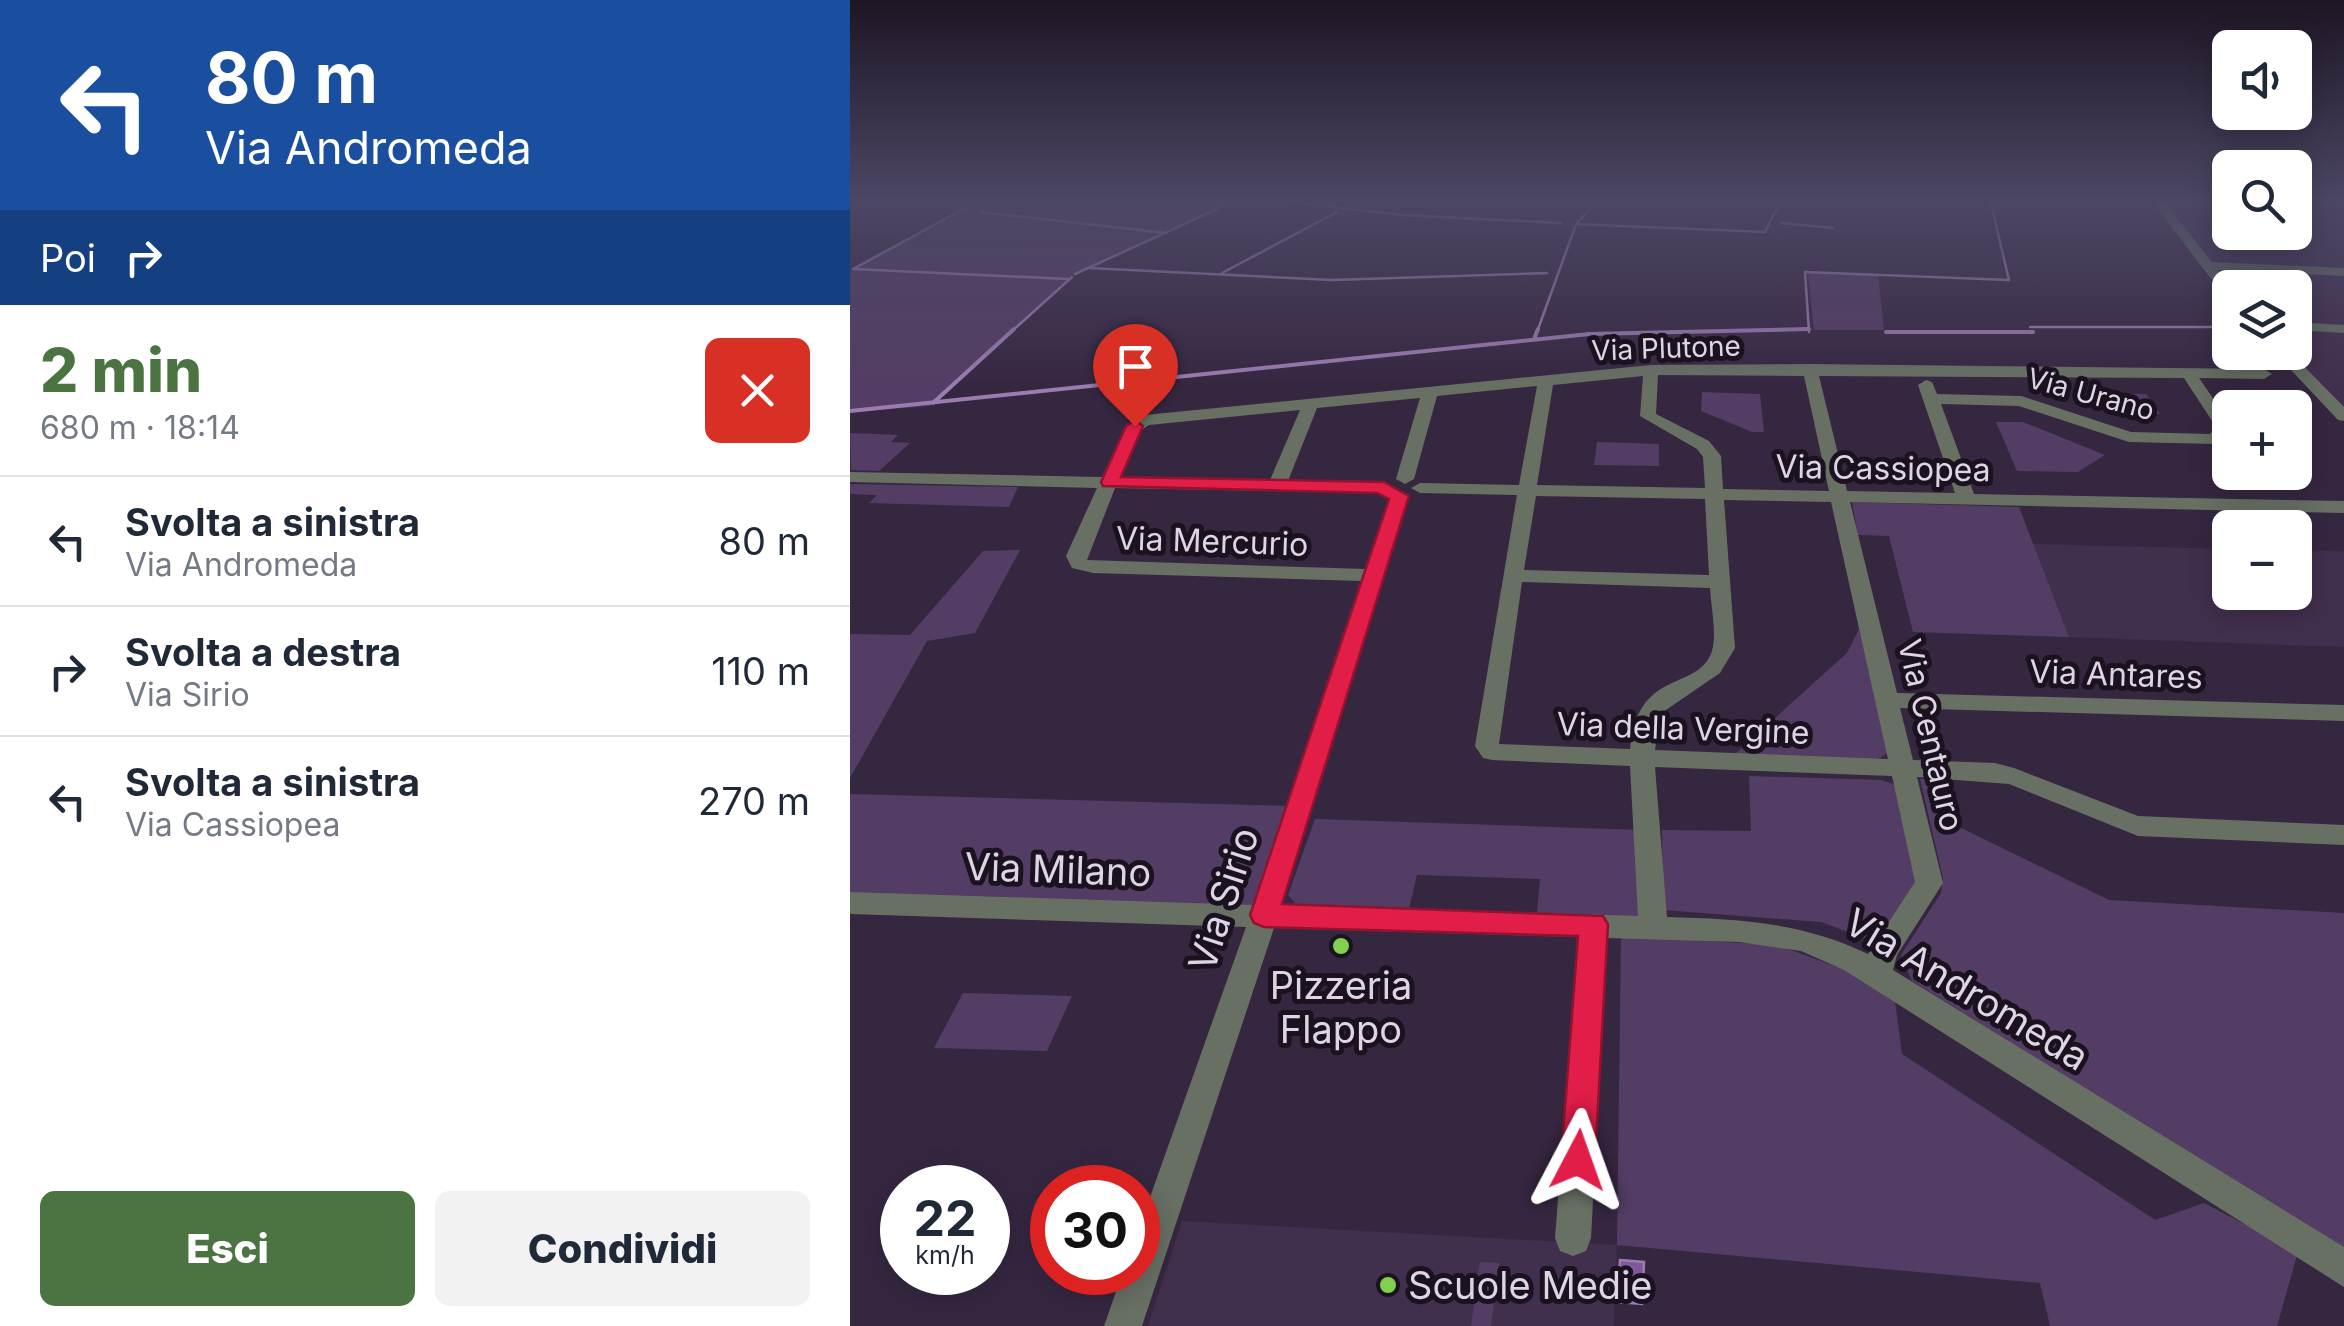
<!DOCTYPE html>
<html lang="it">
<meta charset="utf-8">
<style>
body{margin:0;font-family:Inter,sans-serif;background:#f2f2f3;color:#1f2937;height:100vh;display:flex;flex-direction:column;font-size:38px;white-space:nowrap}
*{box-sizing:border-box;margin:0}
p{font-size:32px;color:#747a83}
.icon{flex:none;width:55px;height:55px;fill:none;stroke:currentColor;stroke-width:2;stroke-linecap:round;stroke-linejoin:round}
.map{position:relative;flex:1;overflow:hidden}
.panel{display:flex;flex-direction:column;background:#fff;width:850px}
.panel>*{flex:none}
.banner{background:#1a4fa0;color:#fff;overflow:hidden}
.tools{position:absolute;left:1362px;top:30px;display:grid;gap:20px}
.tools a{display:grid;place-items:center;width:100px;height:100px;border-radius:15px;background:#fff;box-shadow:0 5px 25px #0003;font-size:50px}
.speed{position:absolute;left:30px;top:1165px;display:flex;gap:20px;font-size:50px;font-weight:700;text-align:center}
.speed>*{display:grid;place-content:center;width:130px;height:130px;border-radius:50%;background:#fff;box-shadow:0 5px 25px #0003;line-height:1}
.speed small{font-size:25px;font-weight:400}
.speed .limit{border:15px solid #d22;background:#fff;color:#111}
.pin{position:absolute;display:grid;place-items:center;width:85px;height:85px;color:#fff;margin:-102px -42px;border-radius:50% 50% 50% 0;rotate:-45deg;box-shadow:0 0 10px #0007}
.pin .icon{rotate:45deg}
.me{position:absolute;width:110px;margin:-55px;rotate:4deg;stroke-linejoin:round;filter:drop-shadow(0 0 8px #0008)}
.turn{display:flex;align-items:center;gap:35px;height:210px;padding:0 40px;font-size:45px}
.turn .icon{width:130px;height:130px;stroke-width:2.5}
.turn b{display:block;font-size:70px;line-height:85px}
.then{display:flex;align-items:center;height:95px;padding:0 40px;background:#0003;gap:20px;font-size:38px}
.round{display:grid;place-items:center;flex:none;width:105px;height:105px;border-radius:15px;background:#f2f2f3}
.summary{display:flex;align-items:center;justify-content:space-between;height:170px;padding:0 40px}
h1{font-size:60px;font-weight:800;line-height:75px;color:#4c7442}
.button{display:flex;gap:20px;margin-top:auto;padding:20px 40px}
.button a{flex:1;height:115px;border-radius:15px;background:#4c7442;color:#fff;font-size:40px;font-weight:800;line-height:115px;text-align:center}
.button a+a{background:#f2f2f3;color:#1f2937}
ul{padding:0;list-style:none}
li{display:flex;align-items:center;gap:30px;height:130px;padding:0 40px;border-top:2px solid #e0e1e3}
li div{flex:1}
li b{display:block;font-size:38px}
li em{font-style:normal}
main{display:flex;flex:1;min-height:0}
.map>svg:first-child{display:block}
.built{fill:#412f4e}
.green{fill:#543d64}
.water{fill:#7f579a;stroke:#9b7cb0;stroke-width:2.5}
.lines{fill:none;stroke-linecap:round;stroke-linejoin:round}
.stream-far1{stroke:#9b7cb0;stroke-width:2.5}
.stream{stroke:#9b7cb0;stroke-width:4}
.minor{fill:#687064;fill-rule:evenodd}
.route{fill:#e11d48;stroke:#92132f;stroke-width:2.5}
.poi-dot{fill:#82d050;stroke:#1a131f;stroke-width:4}
.labels{text-anchor:middle;dominant-baseline:central;stroke-width:10;stroke-linejoin:round;paint-order:stroke}
.far-street-label{font-size:28px;fill:#ddd4e5;stroke:#1a131f}
.street-label{font-size:32px;fill:#ddd4e5;stroke:#1a131f}
.near-street-label{font-size:38px;fill:#ddd4e5;stroke:#1a131f}
.near-poi-label{font-size:38px;fill:#ddd4e5;stroke:#1a131f}
</style>
<main>
<section class="panel">
<div class="banner">
<div class="turn"><svg class="icon" aria-label="left" viewBox="0 0 24 24"><path d="M17 20v-9H6M10 6l-5 5 5 5"/></svg><div><b>80 m</b>Via Andromeda</div></div>
<div class="then">Poi<svg class="icon" aria-label="right" viewBox="0 0 24 24"><path d="M7 20v-9h11M14 6l5 5-5 5"/></svg></div>
</div>
<div class="summary"><div><h1>2 min</h1><p>680 m · 18:14</p></div><a class="round" style="background:#d93025;color:#fff"><svg class="icon" aria-label="close" viewBox="0 0 24 24"><path d="M6 6l12 12M18 6L6 18"/></svg></a></div>
<ul>
<li><svg class="icon" aria-label="left" viewBox="0 0 24 24"><path d="M17 20v-9H6M10 6l-5 5 5 5"/></svg><div><b>Svolta a sinistra</b><p>Via Andromeda</p></div><em>80 m</em></li>
<li><svg class="icon" aria-label="right" viewBox="0 0 24 24"><path d="M7 20v-9h11M14 6l5 5-5 5"/></svg><div><b>Svolta a destra</b><p>Via Sirio</p></div><em>110 m</em></li>
<li><svg class="icon" aria-label="left" viewBox="0 0 24 24"><path d="M17 20v-9H6M10 6l-5 5 5 5"/></svg><div><b>Svolta a sinistra</b><p>Via Cassiopea</p></div><em>270 m</em></li>
</ul>
<div class="button"><a>Esci</a><a>Condividi</a></div>
</section>
<div class="map">
<svg width="1494" height="1326" viewBox="0 0 1494 1326">
<rect width="100%" height="100%" fill="#362741"/>
<path class="built" d="M 1314,200 L 1380,200 L 1380,232 L 1445,232 L 1445,200 L 1494,200 L 1494,412 L 1435,353 L 1445,352 L 1445,288 L 1382,287 Z
M 1183,544 L 1380,549 L 1380,592 L 1445,592 L 1445,550 L 1494,551 L 1494,647 L 1219,637 Z
M 332,1221 L 767,1245 L 764,1326 L 298,1326 Z"/>
<path class="green" d="M 131,200 L 384,200 L 220,277 L 80,406 L 0,412 L 0,271 Z
M 958,273 L 1028,275 L 1034,330 L 964,330 Z
M 852,392 L 910,394 L 914,432 L 902,432 L 851,411 Z
M 1222,393 L 1296,394 L 1310,414 L 1277,413 Z
M 1146,422 L 1173,422 L 1255,455 L 1228,472 L 1167,471 Z
M 0,433 L 48,435 L 41,442 L 60,443 L 29,471 L 1,470 Z
M 747,442 L 809,444 L 809,466 L 744,465 Z
M 0,484 L 168,487 L 159,507 L 19,503 L 27,495 L 0,494 Z
M 1002,502 L 1169,507 L 1219,637 L 1063,632 L 1039,536 L 1008,535 Z
M 170,550 L 125,633 L 77,641 L 0,778 L 0,634 L 60,635 L 133,551 Z
M 1009,629 L 1041,751 L 1023,762 L 884,755 L 997,653 Z
M 899,776 L 1032,780 L 1045,785 L 1068,884 L 1032,938 L 1014,938 L 971,922 L 813,910 L 812,830 L 901,831 Z
M 1070,779 L 1091,780 L 1107,826 L 1259,900 L 1494,913 L 1494,1251 L 1062,981 L 1051,955 L 1091,893 L 1093,878 Z
M 0,794 L 441,806 L 408,913 L 0,892 Z
M 465,819 L 791,830 L 792,917 L 687,914 L 690,879 L 567,875 L 559,909 L 448,906 L 438,895 Z
M 771,936 L 927,945 L 998,971 L 1045,1001 L 1052,1054 L 1305,1220 L 1354,1203 L 1448,1252 L 1427,1326 L 1200,1326 L 1190,1283 L 767,1245 Z
M 113,993 L 222,996 L 197,1051 L 84,1048 Z
M 630,1262 L 649,1263 L 641,1326 L 621,1326 Z"/>
<path class="water" d="M 770,1260 L 794,1262 L 792,1304 L 767,1302 Z"/>
<g class="lines">
<path class="stream-far1" d="M 425,200 L 552,215 L 711,223
M 130,212 L 316,233
M 727,223 L 748,200
M 931,223 L 983,228
M 726,224 L 915,232 L 931,200
M 239,268 L 482,280 L 697,273
M 3,269 L 218,279
M 3,269 L 130,200
M 372,273 L 487,212
M 225,274 L 387,200
M 1180,327 L 1380,327
M 161,332 L 222,277
M 687,332 L 725,227
M 959,332 L 955,272 L 1159,280 L 1140,200"/>
<path class="stream" d="M 1036,332 L 1183,332
M 684,339 L 688,329
M 83,403 L 164,329
M 0,411 L 739,334 L 959,329"/>
<path class="minor" d="M 1301,200 L 1313,200 L 1362,262 L 1494,268 L 1494,276 L 1368,270 L 1382,288 L 1380,298 L 1375,297 Z
M 1445,322 L 1494,325 L 1494,333 L 1445,330 Z
M 1424,352 L 1440,352 L 1494,407 L 1494,421 L 1488,420 Z
M 960,364 L 1414,369 L 1422,374 L 1414,379 L 1349,378 L 1380,423 L 1380,433 L 1365,444 L 1279,442 L 1169,406 L 1091,404 L 1124,494 L 1494,501 L 1494,513 L 1000,502 L 1047,693 L 1494,705 L 1494,721 L 1050,708 L 1063,760 L 1145,763 L 1164,768 L 1288,816 L 1494,825 L 1494,845 L 1288,836 L 1159,784 L 1067,777 L 1093,883 L 1047,955 L 1043,970 L 1494,1247 L 1494,1287 L 994,970 L 951,951 L 889,942 L 757,938 L 741,1238 L 736,1251 L 723,1256 L 710,1251 L 705,1238 L 728,937 L 424,928 L 292,1326 L 254,1326 L 273,1272 L 288,1272 L 288,1231 L 396,927 L 0,914 L 0,892 L 403,905 L 511,581 L 243,573 L 222,568 L 216,556 L 247,488 L 0,482 L 0,472 L 252,477 L 277,424 L 295,415 L 801,365 ZM 808,375 L 954,376 L 979,491 L 873,489 L 871,456 L 859,441 L 806,414 ZM 793,376 L 790,416 L 847,449 L 853,457 L 855,488 L 687,485 L 703,385 ZM 969,376 L 1334,378 L 1366,427 L 1360,434 L 1281,432 L 1171,396 L 1087,394 L 1082,382 L 1076,380 L 1068,385 L 1105,493 L 997,491 ZM 687,386 L 669,485 L 570,483 L 561,488 L 570,493 L 667,495 L 625,746 L 633,758 L 642,760 L 780,766 L 788,916 L 431,905 L 558,496 L 549,490 L 540,496 L 515,569 L 237,560 L 265,488 L 534,493 L 543,488 L 540,484 L 438,481 L 467,408 L 570,398 L 546,479 L 555,484 L 564,479 L 587,396 ZM 450,410 L 420,480 L 270,477 L 290,431 L 299,425 ZM 686,496 L 855,499 L 859,575 L 674,570 ZM 874,500 L 981,502 L 1038,759 L 805,750 L 810,714 L 870,673 L 885,648 ZM 672,582 L 860,588 C 861,606 867,634 862,651 C 848,693 788,666 780,749 L 649,744 ZM 805,767 L 1042,776 L 1065,882 L 1018,954 C 953,922 887,919 817,917 Z"/>
</g>
<linearGradient id="sky" x2="0" y2="1"><stop stop-color="#1e1524"/><stop offset="0.52" stop-color="#4c4765"/><stop offset="1" stop-color="#4c4765" stop-opacity="0"/></linearGradient>
<rect width="1494" height="386" fill="url(#sky)"/>
<path class="route" d="M 285,420 L 293,426 L 271,477 L 534,482 L 559,496 L 432,904 L 753,916 L 758,924 L 745,1160 L 740,1171 L 728,1176 L 716,1171 L 711,1160 L 728,936 L 414,927 L 404,923 L 400,915 L 539,499 L 527,493 L 253,486 L 251,482 L 276,426 Z"/>
<g class="poi-dot">
<circle cx="491" cy="946" r="10"/>
<circle cx="538" cy="1285" r="10"/>
</g>
<g class="labels">
<g class="far-street-label">
<text transform="translate(816 348) rotate(-2)">Via Plutone</text>
<text transform="translate(1241 394) rotate(15)">Via Urano</text>
</g>
<g class="street-label">
<text transform="translate(1033 468) rotate(1)">Via Cassiopea</text>
<text transform="translate(362 541) rotate(2)">Via Mercurio</text>
<text transform="translate(1266 674) rotate(2)">Via Antares</text>
<text transform="translate(833 728) rotate(2)">Via della Vergine</text>
<text transform="translate(1081 735) rotate(77)">Via Centauro</text>
</g>
<g class="near-street-label">
<text transform="translate(208 869) rotate(2)">Via Milano</text>
<text transform="translate(373 899) rotate(-72)">Via Sirio</text>
<text transform="translate(1117 989) rotate(31)">Via Andromeda</text>
</g>
<g class="near-poi-label">
<text x="491" y="985">Pizzeria<tspan x="491" dy="44">Flappo</tspan></text>
<text x="558" y="1285" text-anchor="start">Scuole Medie</text>
</g>
</g>
</svg>
<div class="tools">
<a><svg class="icon" aria-label="sound" viewBox="0 0 24 24"><path d="M4 9h4l5-4v14l-5-4H4zM17 9q2 3 0 6"/></svg></a>
<a><svg class="icon" aria-label="search" viewBox="0 0 24 24"><circle cx="10" cy="10" r="6"/><path d="M15 15l6 6"/></svg></a>
<a><svg class="icon" aria-label="layers" viewBox="0 0 24 24"><path d="M12 4l9 5-9 5-9-5zM3 14l9 5 9-5"/></svg></a>
<a>+</a>
<a>−</a>
</div>
<div class="speed"><div>22<small>km/h</small></div><div class="limit">30</div></div>
<div class="pin" style="left:285px;top:426px;background:#d93025"><svg class="icon" aria-label="arrive" viewBox="0 0 24 24"><path d="M6 21V4h12l-3 4 3 4H6"/></svg></div>
<svg class="me" style="left:728px;top:1160px" viewBox="-20 -20 40 40"><path d="M0-17L14 15 0 8-14 15z" fill="#e11d48" stroke="#fff" stroke-width="4"/></svg>
</div>
</main>
